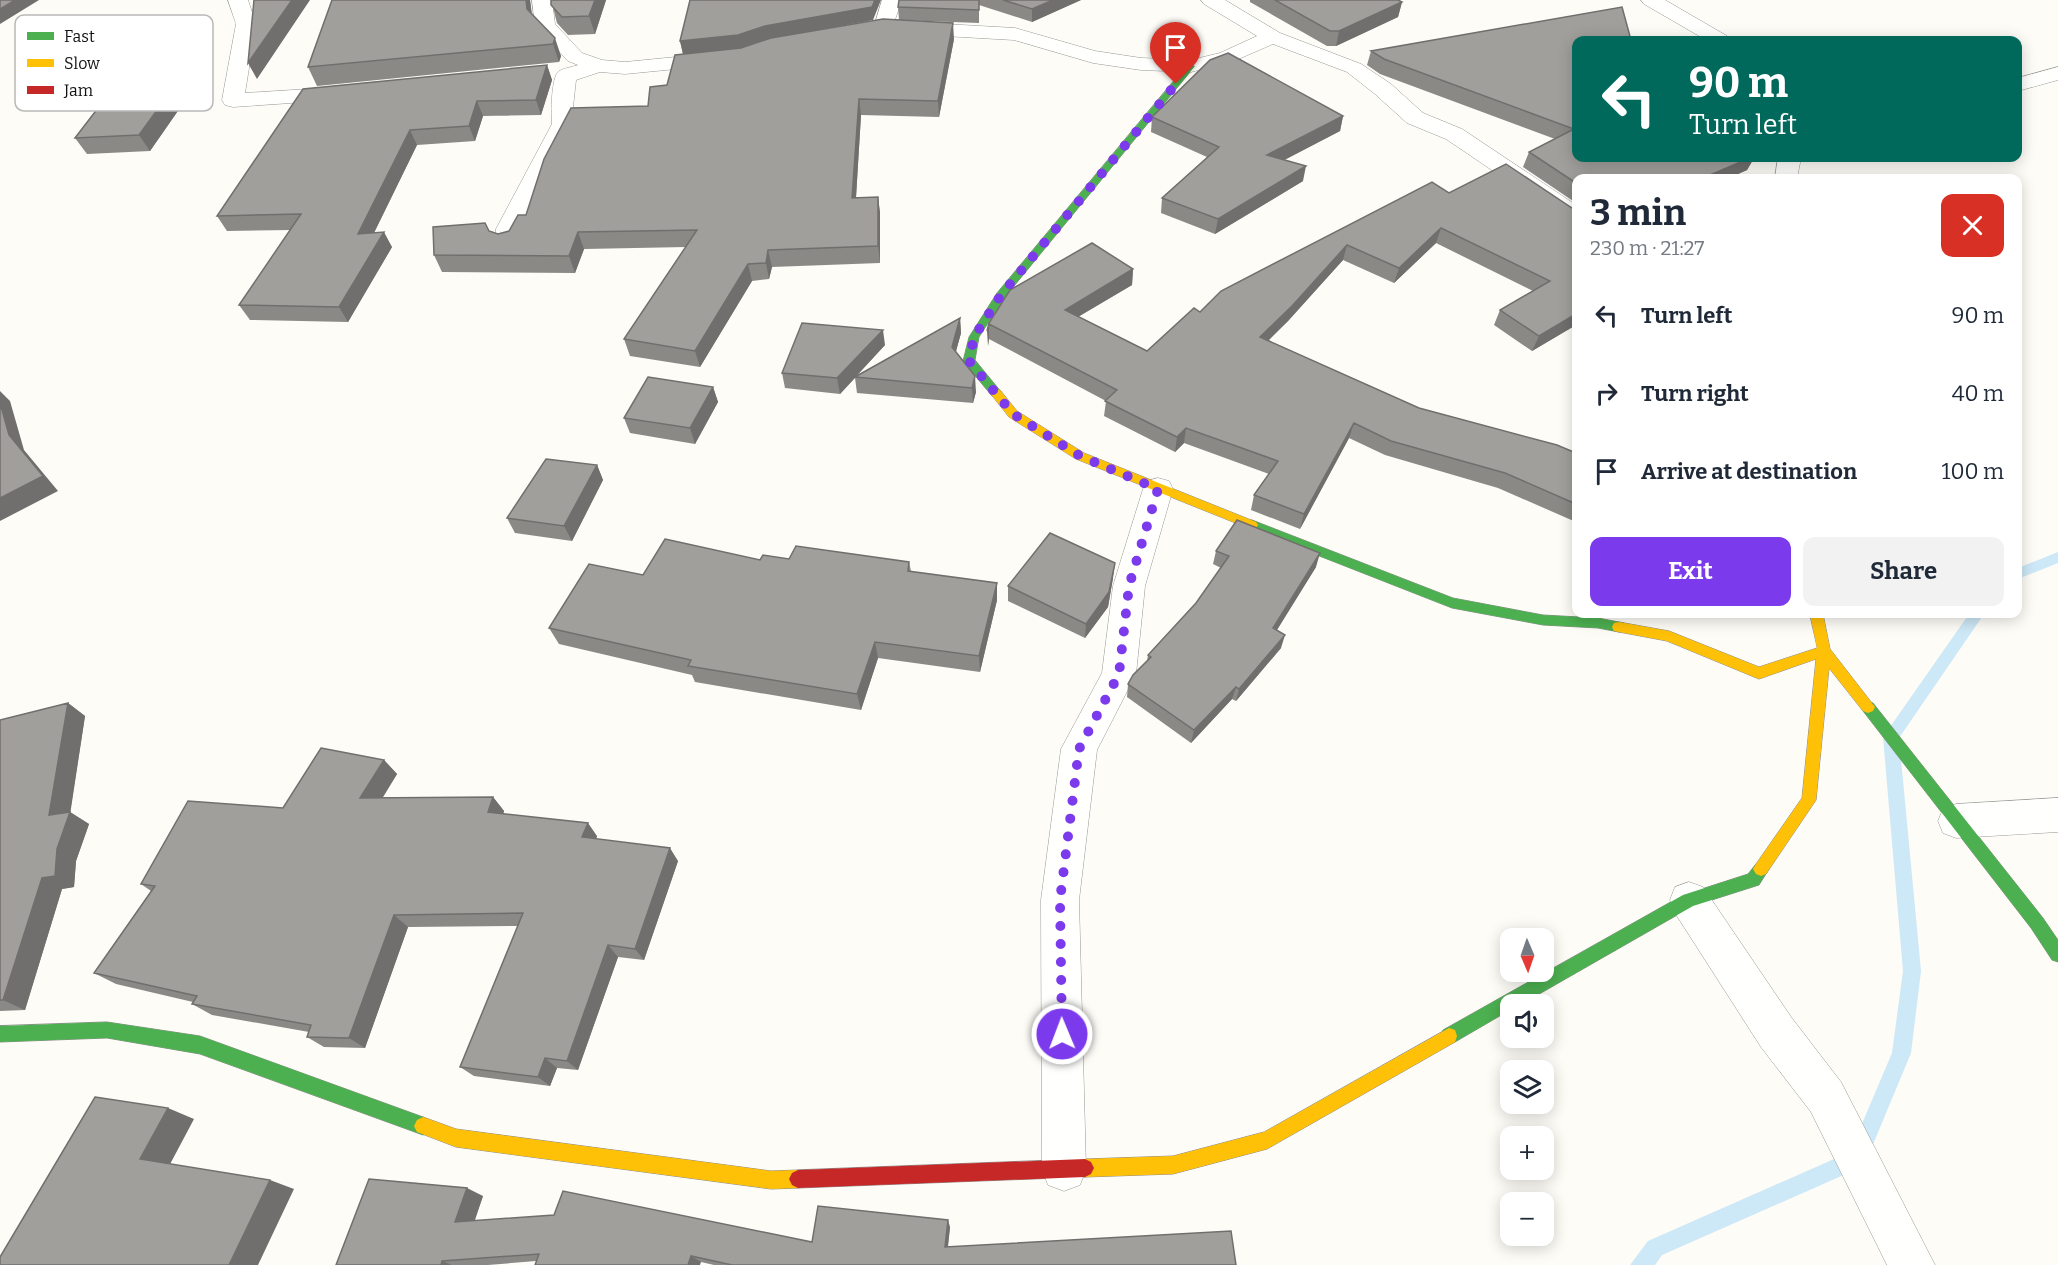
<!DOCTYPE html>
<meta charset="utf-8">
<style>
body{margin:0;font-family:Bitter,serif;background:#f2f2f3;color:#1f2937;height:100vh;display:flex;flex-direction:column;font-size:22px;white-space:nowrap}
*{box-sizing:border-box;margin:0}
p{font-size:20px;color:#747a83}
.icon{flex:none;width:33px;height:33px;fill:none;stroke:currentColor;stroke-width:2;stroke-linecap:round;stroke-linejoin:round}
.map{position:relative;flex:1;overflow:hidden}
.details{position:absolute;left:1572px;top:174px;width:450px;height:444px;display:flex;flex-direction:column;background:#fff;border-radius:12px;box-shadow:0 3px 15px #0003}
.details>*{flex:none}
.hud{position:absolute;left:1572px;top:36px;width:450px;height:126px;border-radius:12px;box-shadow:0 3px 15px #0003;background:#00695c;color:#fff;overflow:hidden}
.needle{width:39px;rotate:178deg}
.tools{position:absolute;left:1500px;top:928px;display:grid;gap:12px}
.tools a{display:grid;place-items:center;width:54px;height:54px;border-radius:12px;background:#fff;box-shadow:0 3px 15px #0003;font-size:30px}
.pin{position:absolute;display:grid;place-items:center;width:51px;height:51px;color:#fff;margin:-62px -26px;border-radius:50% 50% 50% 0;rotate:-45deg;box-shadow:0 0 6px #0007}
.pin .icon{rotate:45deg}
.me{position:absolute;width:66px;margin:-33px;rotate:359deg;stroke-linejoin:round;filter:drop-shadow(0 0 4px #0008)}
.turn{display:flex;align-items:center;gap:21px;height:126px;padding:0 18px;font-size:27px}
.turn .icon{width:78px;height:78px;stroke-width:2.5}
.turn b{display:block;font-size:42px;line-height:51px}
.round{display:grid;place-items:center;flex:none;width:63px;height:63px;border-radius:12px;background:#f2f2f3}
.summary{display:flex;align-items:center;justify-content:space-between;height:102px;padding:0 18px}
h1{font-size:36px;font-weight:700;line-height:45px}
.primary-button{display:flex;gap:12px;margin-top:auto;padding:12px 18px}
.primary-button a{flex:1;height:69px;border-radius:12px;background:#7c3aed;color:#fff;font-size:24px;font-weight:700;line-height:69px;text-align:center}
.primary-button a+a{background:#f2f2f3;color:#1f2937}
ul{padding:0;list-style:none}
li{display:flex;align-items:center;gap:18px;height:78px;padding:0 18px}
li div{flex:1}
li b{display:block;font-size:22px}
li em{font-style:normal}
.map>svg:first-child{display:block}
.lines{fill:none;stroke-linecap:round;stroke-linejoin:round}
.stream{fill:#cde8f7;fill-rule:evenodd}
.street-casing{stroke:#979795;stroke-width:1}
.fast-casing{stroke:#8e8d8b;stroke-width:1}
.slow-casing{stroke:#8e8d8b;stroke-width:1}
.jam-casing{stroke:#8e8d8b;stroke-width:1}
.street{fill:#fffffe;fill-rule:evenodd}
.fast{fill:#4caf50;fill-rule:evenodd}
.slow{fill:#ffc107;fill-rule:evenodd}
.jam{fill:#c62828;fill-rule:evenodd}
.wall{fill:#8a8986}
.shaded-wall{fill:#716f6d}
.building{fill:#a19f9c;stroke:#716f6d;stroke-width:1.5}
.route{stroke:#7c3aed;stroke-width:10;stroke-dasharray:0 18}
.key{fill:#fff;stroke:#b8b8b8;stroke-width:1.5}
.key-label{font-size:16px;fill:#111}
</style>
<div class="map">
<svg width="2058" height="1265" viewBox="0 0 2058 1265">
<rect width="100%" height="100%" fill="#fdfcf7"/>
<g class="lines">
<path class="stream" d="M 2058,552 L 2058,563 L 2018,579 L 2018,568 Z
M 1969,614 L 1984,614 L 1899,738 L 1921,971 L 1911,1053 L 1864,1166 L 1662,1255 L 1655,1265 L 1630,1265 L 1648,1241 L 1850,1152 L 1892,1053 L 1903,971 L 1883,737 Z"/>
<g class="street-casing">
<path id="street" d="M 228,0 L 248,0 L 256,24 L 245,93 L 341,87 L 349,89 L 352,94 L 349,99 L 233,107 L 225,105 L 222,100 L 236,24 Z
M 532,0 L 552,0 L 555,24 L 582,53 L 602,60 L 625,62 L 717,53 L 724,55 L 727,59 L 724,63 L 717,65 L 625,74 L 600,72 L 576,80 L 573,107 L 574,124 L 520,229 L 515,245 L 506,248 L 497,245 L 494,240 L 496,229 L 552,124 C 551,114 551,77 559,71 C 564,68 573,67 578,65 L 568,61 L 538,29 L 535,25 Z
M 882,0 L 902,0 L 891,31 L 877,31 L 874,27 Z
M 1201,0 L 1225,0 L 1280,33 L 1361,64 L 1391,84 L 1423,113 L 1462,129 L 1576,205 L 1576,223 L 1567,221 L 1446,139 L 1407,123 L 1375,94 L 1347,72 L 1273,44 L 1234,61 L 1191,72 L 1141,70 L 1093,63 L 1014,40 L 909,34 L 902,32 L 899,28 L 902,24 L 909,22 L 1015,28 L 1095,51 L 1141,58 L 1191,60 L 1220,53 L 1257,36 L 1204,4 Z
M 1641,0 L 1665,0 L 1727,36 L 1730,40 L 1706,40 L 1644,4 Z
M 2058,67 L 2058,80 L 2018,91 L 2018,78 Z
M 1778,158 L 1801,158 L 1797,178 L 1775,178 Z
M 1158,478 L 1169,481 L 1173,489 L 1145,586 L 1136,674 L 1097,750 L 1079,900 L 1086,1169 L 1080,1185 L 1064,1191 L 1048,1185 L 1042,1169 L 1041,900 L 1061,749 L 1102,673 L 1113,586 L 1143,489 L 1147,481 Z
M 2058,798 L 2058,832 L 1956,838 L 1943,833 L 1938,821 L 1943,809 L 1956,804 Z
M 1689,882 L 1703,887 L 1791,1017 L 1841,1082 L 1935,1265 L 1887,1265 L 1811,1112 L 1761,1047 L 1675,913 L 1670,900 L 1675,887 Z"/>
</g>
<g class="fast-casing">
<path id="fast" d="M 1188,64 L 1195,66 L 1005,297 L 979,337 L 975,360 L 1002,393 L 1000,396 L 992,396 L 963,361 L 969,337 L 997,293 Z
M 1252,520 L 1453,598 L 1543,615 L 1598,618 L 1624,623 L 1626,627 L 1624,631 L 1619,632 L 1598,628 L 1543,625 L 1452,608 L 1248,528 L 1246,525 L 1248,522 Z
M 1868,701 L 1873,703 L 2043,918 L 2058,940 L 2058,962 L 2052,960 L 2031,928 L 1863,711 L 1861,707 L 1863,703 Z
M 1761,862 L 1766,864 L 1769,869 L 1759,885 L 1693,906 L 1520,1005 L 1510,1005 L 1510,1010 L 1455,1042 L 1449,1044 L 1443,1042 L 1441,1036 L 1443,1030 L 1683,895 L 1748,874 L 1756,864 Z
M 107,1022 L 200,1036 L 423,1117 L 429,1120 L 432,1126 L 429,1132 L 423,1135 L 200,1054 L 107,1038 L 0,1042 L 0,1026 Z"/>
</g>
<g class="slow-casing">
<path id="slow" d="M 996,389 L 1000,390 L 1017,411 L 1084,453 L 1256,522 L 1258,525 L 1256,528 L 1248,528 L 1076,459 L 1009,417 L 990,393 Z
M 1810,614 L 1823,614 L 1830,649 L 1875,707 L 1873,711 L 1868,713 L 1863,711 L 1829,668 L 1816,800 L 1766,874 L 1761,876 L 1756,874 L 1753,869 L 1756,864 L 1802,798 L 1816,659 L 1759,679 L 1667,641 L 1619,632 L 1614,631 L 1612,627 L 1614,623 L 1619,622 L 1669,631 L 1759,667 L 1817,648 Z
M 1449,1028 L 1455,1030 L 1457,1036 L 1455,1042 L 1267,1149 L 1173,1174 L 1085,1177 L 1079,1174 L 1076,1168 L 1079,1162 L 1085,1159 L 1173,1156 L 1264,1132 Z
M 423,1117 L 456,1129 L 771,1171 L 798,1170 L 804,1173 L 807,1179 L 804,1185 L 798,1188 L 771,1189 L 456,1147 L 417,1132 L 414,1126 L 417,1120 Z"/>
</g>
<g class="jam-casing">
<path id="jam" d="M 1085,1159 L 1091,1162 L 1094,1168 L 1091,1174 L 1085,1177 L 798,1188 L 792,1185 L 789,1179 L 792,1173 L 798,1170 Z"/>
</g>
<use href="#street" class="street"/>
<use href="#fast" class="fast"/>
<use href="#slow" class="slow"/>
<use href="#jam" class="jam"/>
</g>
<path class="wall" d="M 332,0 L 530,0 L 532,14 L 561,56 L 559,62 L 317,86 L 308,67 Z
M 551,0 L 606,0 L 595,34 L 568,35 L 557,23 Z
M 899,0 L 1081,0 L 1032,22 L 979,5 L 979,23 L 899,20 L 898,7 Z
M 1250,0 L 1398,0 L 1402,2 L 1398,17 L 1336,46 L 1327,46 L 1250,2 Z
M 1622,7 L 1576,158 L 1754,158 L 1747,170 L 1729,178 L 1576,178 L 1576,203 L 1523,167 L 1529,152 L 1555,139 L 1380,74 L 1367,65 L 1371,51 Z
M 873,20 L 774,38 L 954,39 L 939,117 L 861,115 L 856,197 L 878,197 L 880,213 L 880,263 L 772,267 L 769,279 L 752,281 L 700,367 L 630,356 L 624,339 L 686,247 L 584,249 L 575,273 L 442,272 L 434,255 L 489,231 L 498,234 L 509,231 L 648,106 L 667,85 L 741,48 L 768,39 L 741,48 L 683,54 L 680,41 Z
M 547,65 L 552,80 L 541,115 L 483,116 L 475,141 L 417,145 L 374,233 L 392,247 L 348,322 L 250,320 L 239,305 L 291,230 L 227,231 L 217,216 Z
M 189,95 L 150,151 L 87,154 L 75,138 Z
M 1343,116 L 1340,131 L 1284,160 L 1303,181 L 1215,234 L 1161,213 L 1162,198 L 1207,157 L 1151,132 L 1152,117 Z
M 1506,164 L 1576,325 L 1532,351 L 1494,325 L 1500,310 L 1533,291 L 1436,243 L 1394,283 L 1343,260 L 1288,321 L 1268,340 L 1419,408 L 1576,453 L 1576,522 L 1498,488 L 1385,455 L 1349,438 L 1300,529 L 1251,510 L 1254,495 L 1269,474 L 1184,443 L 1175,452 L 1104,416 L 1106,401 L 989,339 L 988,346 L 989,323 L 1133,269 L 1132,285 L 1078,317 L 1147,351 L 1200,312 L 1449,193 Z
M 960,318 L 961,333 L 956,351 L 976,392 L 973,403 L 857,393 L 855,378 L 840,394 L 785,388 L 782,373 L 885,345 L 857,375 Z
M 713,387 L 718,402 L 695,444 L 630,433 L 624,418 Z
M 597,465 L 603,480 L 572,541 L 515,533 L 507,518 Z
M 1216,551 L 1316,567 L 1277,630 L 1281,648 L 1236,701 L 1232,699 L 1191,743 L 1127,697 L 1128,684 L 1147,661 L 1148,655 L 1196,603 L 1221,568 L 1213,564 Z
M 789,559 L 909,562 L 911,571 L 997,600 L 980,672 L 878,658 L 861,710 L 695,682 L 692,675 L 559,644 L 549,628 L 643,575 Z
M 1113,578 L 1108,607 L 1085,638 L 1008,601 L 1008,586 Z
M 68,703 L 85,716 L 70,812 L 89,824 L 76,861 L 74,887 L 62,889 L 25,1010 L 0,1011 L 0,720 Z
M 384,760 L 397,774 L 382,798 L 493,797 L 504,811 L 503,814 L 597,836 L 596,839 L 678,861 L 644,960 L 618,957 L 578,1070 L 557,1068 L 550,1086 L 474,1076 L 460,1067 L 518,926 L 408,927 L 365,1048 L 324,1047 L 307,1037 L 309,1032 L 212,1015 L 192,1004 L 193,1002 L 116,984 L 94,973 L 151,891 L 141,884 L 283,808 Z
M 483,1196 L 474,1220 L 812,1242 L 950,1227 L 948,1247 L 1236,1265 L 714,1265 L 701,1262 L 536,1261 L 488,1265 L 336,1265 Z"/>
<path class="shaded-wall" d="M 15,0 L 39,0 L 0,24 L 0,9 Z
M 292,0 L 310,0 L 257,79 L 248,63 Z
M 526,0 L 530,0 L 533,27 L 527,9 Z
M 595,0 L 606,0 L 595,34 L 589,16 Z
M 875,0 L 881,0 L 873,20 L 768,39 L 741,48 L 683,54 L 680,41 L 765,26 Z
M 1053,0 L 1081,0 L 1032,22 L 1032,9 Z
M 1402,2 L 1398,17 L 1336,46 L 1339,31 Z
M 953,23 L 954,39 L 939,117 L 938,101 Z
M 555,38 L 561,56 L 559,62 L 553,44 Z
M 547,65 L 552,80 L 541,115 L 536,100 Z
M 179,80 L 189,95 L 150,151 L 139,135 Z
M 859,99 L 861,115 L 855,214 L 852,198 Z
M 477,101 L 483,116 L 475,141 L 469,126 Z
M 1343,116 L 1340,131 L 1265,170 L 1267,155 Z
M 410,130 L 417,145 L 366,249 L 358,234 Z
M 1750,158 L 1754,158 L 1747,170 L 1729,178 L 1703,178 Z
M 1306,166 L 1303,181 L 1215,234 L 1218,219 Z
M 878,197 L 880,213 L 880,263 L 878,246 Z
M 1441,228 L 1436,243 L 1394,283 L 1399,268 Z
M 384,232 L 392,247 L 348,322 L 339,307 Z
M 578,232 L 584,249 L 575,273 L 569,256 Z
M 1347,245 L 1343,260 L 1288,321 L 1257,352 L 1260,337 Z
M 768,250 L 772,267 L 769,279 L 766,263 Z
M 748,264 L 752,281 L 700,367 L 695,351 Z
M 1133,269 L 1132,285 L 1064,325 L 1065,310 Z
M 1576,314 L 1576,325 L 1532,351 L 1539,336 Z
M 960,318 L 961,333 L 953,362 L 952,347 Z
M 989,324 L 989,339 L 988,346 L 987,331 Z
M 883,330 L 885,345 L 840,394 L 837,378 Z
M 975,376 L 976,392 L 973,403 L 972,388 Z
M 713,387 L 718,402 L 695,444 L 690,428 Z
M 0,391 L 10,401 L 24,450 L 58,491 L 0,521 L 0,498 L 9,435 L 0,403 Z
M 1354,423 L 1349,438 L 1300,529 L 1304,514 Z
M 1186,428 L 1184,443 L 1175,452 L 1177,437 Z
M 597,465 L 603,480 L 572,541 L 564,526 Z
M 1320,553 L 1316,567 L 1270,641 L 1273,628 Z
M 1115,563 L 1113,578 L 1108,607 L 1085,638 L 1086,624 Z
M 997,583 L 997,600 L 980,672 L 979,656 Z
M 1285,635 L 1281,648 L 1236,701 L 1239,689 Z
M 875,642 L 878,658 L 861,710 L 857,694 Z
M 1236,687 L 1232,699 L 1191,743 L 1194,730 Z
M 68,703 L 85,716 L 70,815 L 70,812 L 89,824 L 76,861 L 74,887 L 62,889 L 25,1010 L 3,1000 L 42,878 L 49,815 Z
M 384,760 L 397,774 L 374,812 L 360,798 Z
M 493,797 L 504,811 L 500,826 L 488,812 Z
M 588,823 L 597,836 L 592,851 L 582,837 Z
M 670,848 L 678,861 L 644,960 L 635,949 Z
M 394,915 L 408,927 L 365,1048 L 349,1038 Z
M 608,945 L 618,957 L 578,1070 L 567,1061 Z
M 545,1058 L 557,1068 L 550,1086 L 538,1077 Z
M 168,1108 L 194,1119 L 168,1168 L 140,1159 Z
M 270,1180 L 294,1189 L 258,1265 L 229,1265 Z
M 467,1188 L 483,1196 L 472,1229 L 455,1222 Z
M 948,1220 L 950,1227 L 947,1253 L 945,1247 Z
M 691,1256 L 701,1262 L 700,1265 L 688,1265 Z
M 442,1261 L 452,1265 L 441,1265 Z"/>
<path class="building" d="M 0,0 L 15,0 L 0,9 Z
M 254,0 L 292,0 L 248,63 Z
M 332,0 L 526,0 L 527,9 L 555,38 L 553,44 L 308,67 Z
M 551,0 L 595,0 L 589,16 L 562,17 L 551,5 Z
M 690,0 L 875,0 L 872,7 L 765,26 L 738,35 L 680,41 Z
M 899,0 L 979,0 L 979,10 L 898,7 Z
M 1003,0 L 1053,0 L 1032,9 Z
M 1275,0 L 1398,0 L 1402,2 L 1339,31 L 1330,31 Z
M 1622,7 L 1631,40 L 1576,40 L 1576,158 L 1750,158 L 1703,178 L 1576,178 L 1576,183 L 1529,152 L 1574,129 L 1384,59 L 1371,51 Z
M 883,19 L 953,23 L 938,101 L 859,99 L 852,198 L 878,197 L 878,246 L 768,250 L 766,263 L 748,264 L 695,351 L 624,339 L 697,230 L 578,232 L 569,256 L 434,255 L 433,227 L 485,223 L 489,231 L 498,234 L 509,231 L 518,215 L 526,215 L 544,159 L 571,108 L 648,106 L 650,87 L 667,85 L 675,55 L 741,48 L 771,38 Z
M 1228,53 L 1343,116 L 1267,155 L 1306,166 L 1218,219 L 1162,198 L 1219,147 L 1152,117 L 1210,60 Z
M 547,65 L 536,100 L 477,101 L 469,126 L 410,130 L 358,234 L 384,232 L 339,307 L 239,305 L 301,214 L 217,216 L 303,89 Z
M 179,80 L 139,135 L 75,138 L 118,82 Z
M 1506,164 L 1572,208 L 1576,208 L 1576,314 L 1539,336 L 1500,310 L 1550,281 L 1441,228 L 1399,268 L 1347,245 L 1292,306 L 1260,337 L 1419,408 L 1557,445 L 1576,453 L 1576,504 L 1505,473 L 1391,441 L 1354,423 L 1304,514 L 1254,495 L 1278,461 L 1186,428 L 1177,437 L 1105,401 L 1117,390 L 989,324 L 987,331 L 989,323 L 1010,290 L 1092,243 L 1133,269 L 1065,310 L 1147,351 L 1194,308 L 1200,312 L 1221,291 L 1432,182 L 1449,193 Z
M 960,318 L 952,347 L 975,376 L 972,388 L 855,377 Z
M 802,323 L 883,330 L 837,378 L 782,373 Z
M 648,377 L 713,387 L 690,428 L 624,418 Z
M 0,403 L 9,435 L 43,476 L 0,498 Z
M 546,459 L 597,465 L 564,526 L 507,518 Z
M 1237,520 L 1320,553 L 1273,628 L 1285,635 L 1239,689 L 1236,687 L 1194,730 L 1128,684 L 1133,675 L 1151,657 L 1148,655 L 1196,603 L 1229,556 L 1216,551 Z
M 1050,533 L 1115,563 L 1109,592 L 1086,624 L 1008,586 Z
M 665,539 L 760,560 L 763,555 L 789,559 L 796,546 L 909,562 L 908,571 L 997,583 L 979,656 L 875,642 L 857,694 L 688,666 L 691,660 L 549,628 L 589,564 L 643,575 Z
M 68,703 L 49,815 L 70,812 L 57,849 L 55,876 L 42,878 L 3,1000 L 0,1000 L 0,720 Z
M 321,748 L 384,760 L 360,798 L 493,797 L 488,812 L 588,823 L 582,837 L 670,848 L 635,949 L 608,945 L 567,1061 L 545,1058 L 538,1077 L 460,1067 L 523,913 L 394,915 L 349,1038 L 307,1037 L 311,1025 L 192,1004 L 197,996 L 94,973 L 155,886 L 141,884 L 188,801 L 283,808 Z
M 95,1097 L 168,1108 L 140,1159 L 270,1180 L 229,1265 L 0,1265 L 0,1257 Z
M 369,1179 L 467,1188 L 455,1222 L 554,1215 L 563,1191 L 812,1242 L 818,1206 L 948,1220 L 945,1247 L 1231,1231 L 1236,1265 L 732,1265 L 691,1256 L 688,1265 L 535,1265 L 539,1254 L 442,1261 L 441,1265 L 336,1265 Z"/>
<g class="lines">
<path class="route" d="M 1062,1034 L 1060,900 L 1079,749 L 1119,674 L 1129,586 L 1158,489 L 1080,456 L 1013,414 L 969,361 L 974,337 L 1001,295 L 1176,84"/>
</g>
<rect x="15" y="15" width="198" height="96" rx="9" class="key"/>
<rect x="27" y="32" width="27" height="8" fill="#4caf50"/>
<rect x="27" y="59" width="27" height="8" fill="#ffc107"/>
<rect x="27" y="86" width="27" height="8" fill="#c62828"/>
<g class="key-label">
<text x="64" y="42">Fast</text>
<text x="64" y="69">Slow</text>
<text x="64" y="96">Jam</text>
</g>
</svg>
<div class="tools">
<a><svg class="needle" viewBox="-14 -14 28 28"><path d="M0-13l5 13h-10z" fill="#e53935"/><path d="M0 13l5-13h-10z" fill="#747a83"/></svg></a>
<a><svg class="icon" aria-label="sound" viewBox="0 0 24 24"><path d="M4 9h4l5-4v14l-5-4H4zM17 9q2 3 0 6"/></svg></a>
<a><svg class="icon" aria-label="layers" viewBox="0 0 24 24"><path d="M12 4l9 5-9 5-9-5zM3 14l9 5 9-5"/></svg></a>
<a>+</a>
<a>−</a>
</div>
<div class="pin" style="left:1176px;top:84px;background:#d93025"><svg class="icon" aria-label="arrive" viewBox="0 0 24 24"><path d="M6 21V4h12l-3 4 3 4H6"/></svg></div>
<svg class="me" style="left:1062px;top:1034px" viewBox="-20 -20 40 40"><circle r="17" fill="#7c3aed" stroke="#fff" stroke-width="3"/><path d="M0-11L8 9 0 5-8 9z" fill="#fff"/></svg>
<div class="hud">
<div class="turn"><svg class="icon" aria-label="left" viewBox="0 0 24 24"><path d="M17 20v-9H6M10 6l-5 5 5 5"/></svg><div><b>90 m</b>Turn left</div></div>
</div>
<section class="details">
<div class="summary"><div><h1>3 min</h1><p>230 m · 21:27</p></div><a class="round" style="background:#d93025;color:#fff"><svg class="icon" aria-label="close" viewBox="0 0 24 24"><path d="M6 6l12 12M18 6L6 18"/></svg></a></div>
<ul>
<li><svg class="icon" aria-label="left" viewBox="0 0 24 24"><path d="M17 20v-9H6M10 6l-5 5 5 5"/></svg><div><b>Turn left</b></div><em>90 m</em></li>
<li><svg class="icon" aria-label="right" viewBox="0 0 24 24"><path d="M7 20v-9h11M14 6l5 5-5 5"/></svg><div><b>Turn right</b></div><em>40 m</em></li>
<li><svg class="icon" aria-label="arrive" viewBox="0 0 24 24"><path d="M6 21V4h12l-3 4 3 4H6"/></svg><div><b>Arrive at destination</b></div><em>100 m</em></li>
</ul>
<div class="primary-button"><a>Exit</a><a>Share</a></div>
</section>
</div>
